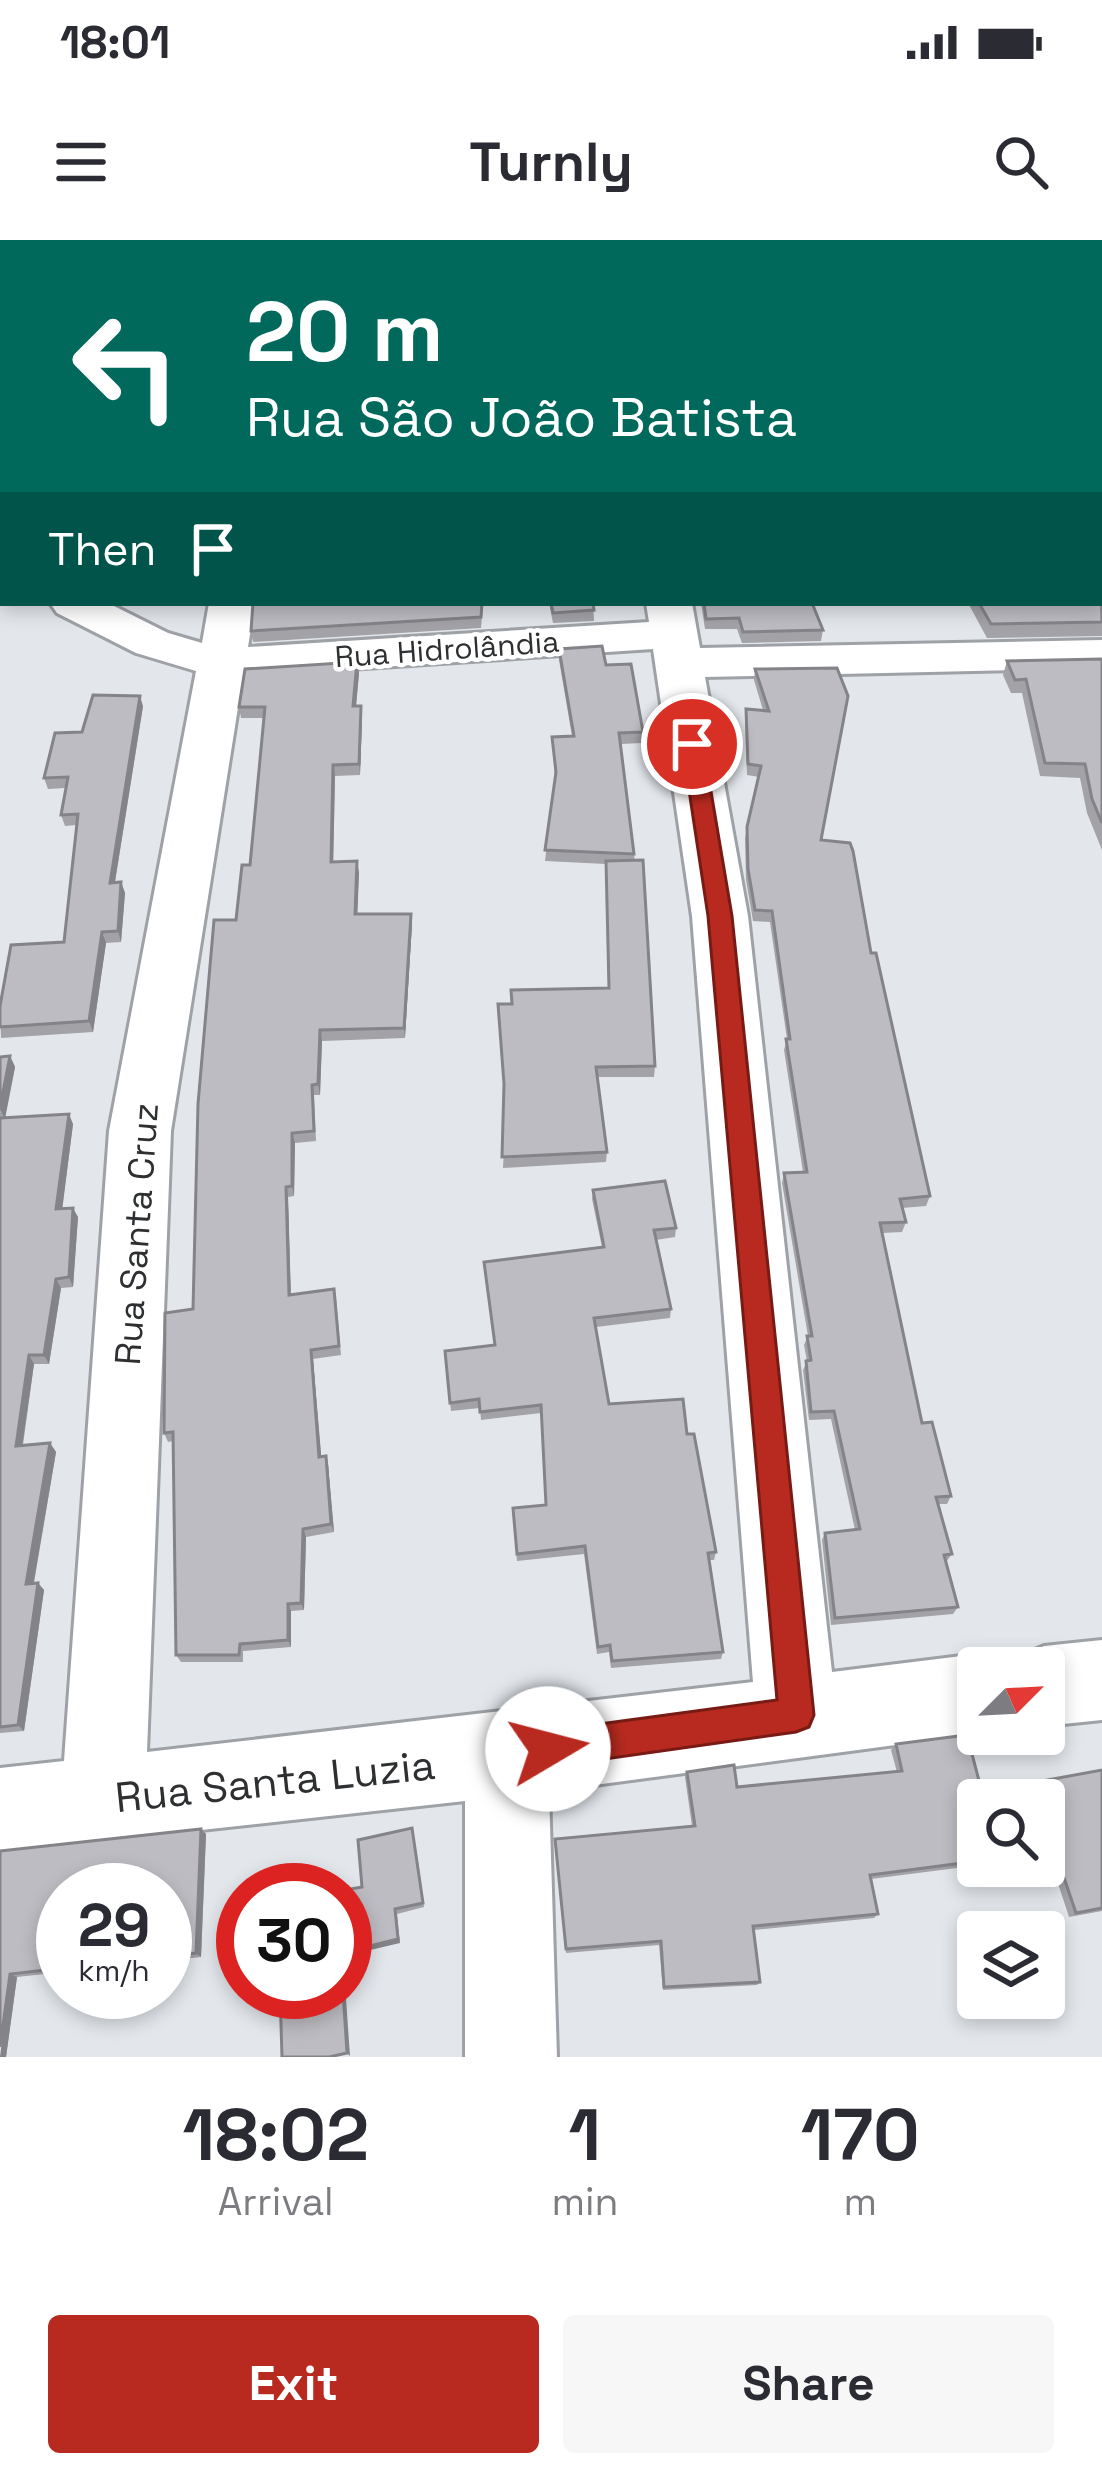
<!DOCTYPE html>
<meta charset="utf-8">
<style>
body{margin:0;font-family:"Space Grotesk",sans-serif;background:#f7f7f7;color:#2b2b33;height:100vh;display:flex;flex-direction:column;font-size:45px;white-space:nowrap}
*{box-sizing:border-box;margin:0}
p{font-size:39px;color:#7c7c81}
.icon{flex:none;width:66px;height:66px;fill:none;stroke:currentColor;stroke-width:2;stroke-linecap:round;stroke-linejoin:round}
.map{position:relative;height:1817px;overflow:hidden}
.details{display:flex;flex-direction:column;background:#fff;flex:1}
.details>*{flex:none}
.top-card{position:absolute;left:0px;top:0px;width:1104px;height:366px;box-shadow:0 6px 18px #0003;background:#00695c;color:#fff;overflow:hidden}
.needle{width:78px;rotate:66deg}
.buttons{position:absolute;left:957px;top:1407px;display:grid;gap:24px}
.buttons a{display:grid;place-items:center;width:108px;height:108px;border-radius:12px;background:#fff;box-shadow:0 6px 18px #0003;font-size:60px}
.speed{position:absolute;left:36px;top:1623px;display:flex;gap:24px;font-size:60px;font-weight:700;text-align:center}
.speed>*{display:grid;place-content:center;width:156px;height:156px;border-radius:50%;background:#fff;box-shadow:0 6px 18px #0003;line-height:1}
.speed small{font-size:30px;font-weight:400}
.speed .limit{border:18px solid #d22;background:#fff;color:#111}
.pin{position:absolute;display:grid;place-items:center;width:102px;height:102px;color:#fff;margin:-51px;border:6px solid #fff;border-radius:50%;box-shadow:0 3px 12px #0007}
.me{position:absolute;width:132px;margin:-66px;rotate:82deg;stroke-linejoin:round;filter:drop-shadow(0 0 9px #0008)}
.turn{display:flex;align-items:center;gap:42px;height:252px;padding:0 48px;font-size:54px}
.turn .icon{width:156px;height:156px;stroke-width:2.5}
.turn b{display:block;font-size:84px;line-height:102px}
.then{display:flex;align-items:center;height:114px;padding:0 48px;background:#0003;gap:24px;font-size:45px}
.eta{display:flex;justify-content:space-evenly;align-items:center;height:204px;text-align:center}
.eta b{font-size:72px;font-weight:800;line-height:84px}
.primary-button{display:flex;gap:24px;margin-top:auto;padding:24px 48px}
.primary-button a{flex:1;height:138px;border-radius:12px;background:#b82a20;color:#fff;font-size:48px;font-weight:800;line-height:138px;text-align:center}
.primary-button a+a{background:#f7f7f7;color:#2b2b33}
.status{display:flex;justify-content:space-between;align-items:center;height:84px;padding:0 60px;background:#fff;direction:ltr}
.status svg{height:33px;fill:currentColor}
header{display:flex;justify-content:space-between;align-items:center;height:156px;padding:0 48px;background:#fff;font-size:54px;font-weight:800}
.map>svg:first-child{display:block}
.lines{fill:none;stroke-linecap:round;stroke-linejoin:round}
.street-casing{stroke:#9ea1a6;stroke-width:6}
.street{fill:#fff;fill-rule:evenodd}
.wall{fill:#a2a2a7}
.shaded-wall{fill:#848488}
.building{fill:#bcbcc2;stroke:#848488;stroke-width:3}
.route{fill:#b82a20;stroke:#781b15;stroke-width:3}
.labels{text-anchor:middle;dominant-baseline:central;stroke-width:9;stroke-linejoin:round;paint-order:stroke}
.far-street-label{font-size:30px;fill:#2d2f31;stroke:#fff}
.street-label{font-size:36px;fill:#2d2f31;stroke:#fff}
.near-street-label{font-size:42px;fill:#2d2f31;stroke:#fff}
</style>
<div class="status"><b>18:01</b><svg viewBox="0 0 49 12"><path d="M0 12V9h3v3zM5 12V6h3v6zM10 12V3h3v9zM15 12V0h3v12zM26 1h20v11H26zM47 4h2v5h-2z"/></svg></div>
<header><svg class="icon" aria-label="menu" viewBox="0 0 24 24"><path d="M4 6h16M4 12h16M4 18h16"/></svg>Turnly<svg class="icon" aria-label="search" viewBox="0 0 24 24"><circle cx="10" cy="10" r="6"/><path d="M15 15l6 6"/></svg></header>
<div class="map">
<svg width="1102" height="1817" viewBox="0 0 1102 1817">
<rect width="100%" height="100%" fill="#e3e7ec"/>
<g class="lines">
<g class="street-casing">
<path id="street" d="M 104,0 L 138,0 L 102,3 Z
M 291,0 L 325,0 L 290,3 Z
M 366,0 L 486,0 L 488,3 L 368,3 Z
M 603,0 L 638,0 L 640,3 L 605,3 Z
M 788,0 L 822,0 L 823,3 L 789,3 Z
M 1101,11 L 1102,11 L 1102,31 L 1101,31 Z
M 3,150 L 3,176 L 0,177 L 0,151 Z
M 0,308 L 3,309 L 3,336 L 0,335 Z
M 1101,318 L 1102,318 L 1102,346 L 1101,346 Z
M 50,363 L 108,363 L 168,393 L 202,403 L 209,363 L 255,363 L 248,407 L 649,382 L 646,363 L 692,363 L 700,408 L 1102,400 L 1102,428 L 705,437 L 748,676 L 832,1432 L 978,1414 L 1008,1428 L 978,1428 L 978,1494 L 549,1551 L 557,1817 L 465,1817 L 465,1561 L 0,1612 L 0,1528 L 64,1521 L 109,891 L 196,431 L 136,413 L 57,373 ZM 653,409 L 692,676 L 753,1442 L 147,1512 L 171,891 L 243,436 Z
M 1102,1400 L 1102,1480 L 1044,1486 L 1044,1428 L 1011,1428 L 1016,1418 L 1044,1406 Z"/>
</g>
<use href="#street" class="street"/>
</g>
<path class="wall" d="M 1102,334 L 1102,396 L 987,398 L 968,363 L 1101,363 Z
M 253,363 L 483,363 L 481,388 L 253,402 L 251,391 Z
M 549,363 L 593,363 L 594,381 L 553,383 Z
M 701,363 L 812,363 L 823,390 L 821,401 L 742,403 L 737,389 L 705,389 Z
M 559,409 L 606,425 L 643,492 L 642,503 L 621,504 L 634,614 L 655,826 L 654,837 L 597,837 L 607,912 L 606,922 L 503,928 L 512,764 L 608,748 L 606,624 L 545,621 L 555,537 L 552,497 L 572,496 L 559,420 Z
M 1102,419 L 1102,610 L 1087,573 L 1080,538 L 1040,536 L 1022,453 L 1011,453 L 1003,435 L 1007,421 Z
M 755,429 L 821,600 L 871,713 L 930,956 L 926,966 L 902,968 L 906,982 L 902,992 L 882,993 L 922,1183 L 951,1256 L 947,1264 L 939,1264 L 952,1314 L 946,1322 L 958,1367 L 953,1374 L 831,1385 L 822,1300 L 825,1293 L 855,1290 L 831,1179 L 809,1180 L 803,1130 L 807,1121 L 804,1105 L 808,1096 L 782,943 L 784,933 L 803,932 L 784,810 L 787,799 L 770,682 L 753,681 L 746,640 L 745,598 L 759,537 L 747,535 L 745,480 L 746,469 L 763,470 L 754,440 Z
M 359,433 L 356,466 L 361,466 L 362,477 L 360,535 L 335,536 L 333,622 L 359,632 L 357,674 L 412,684 L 405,798 L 322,801 L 320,855 L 314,855 L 316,901 L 295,903 L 294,956 L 288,957 L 291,1055 L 334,1049 L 336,1058 L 341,1115 L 313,1119 L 321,1217 L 328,1224 L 334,1292 L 306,1297 L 304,1370 L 291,1371 L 291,1407 L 243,1411 L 243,1422 L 181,1422 L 176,1415 L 173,1201 L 168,1202 L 164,1193 L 193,1069 L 236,680 L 250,625 L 264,478 L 241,478 L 239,467 Z
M 143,466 L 115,642 L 121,642 L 125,653 L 121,702 L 106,703 L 93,792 L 1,798 L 0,766 L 64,702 L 76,585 L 65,586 L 61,575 L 66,548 L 48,549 L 44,538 L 82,492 Z
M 10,816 L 15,827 L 5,877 L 73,884 L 62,969 L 78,977 L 73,1047 L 61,1048 L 49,1124 L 34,1124 L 23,1205 L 50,1203 L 56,1212 L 34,1343 L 38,1343 L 44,1350 L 24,1491 L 0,1493 L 0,817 Z
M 593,950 L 676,988 L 675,997 L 656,1000 L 671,1069 L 670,1078 L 596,1087 L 609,1164 L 687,1194 L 716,1312 L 714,1320 L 709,1320 L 723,1412 L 721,1419 L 611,1428 L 609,1412 L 597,1414 L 584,1314 L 517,1321 L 513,1268 L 546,1265 L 541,1173 L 481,1180 L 480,1168 L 451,1171 L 445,1111 L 494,1105 L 602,1007 L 592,959 Z
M 896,1504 L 982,1552 L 1102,1530 L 1102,1671 L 1069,1677 L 1053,1628 L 960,1642 L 957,1628 L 871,1639 L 878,1674 L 874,1678 L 754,1690 L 760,1742 L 757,1745 L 663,1750 L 659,1705 L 566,1713 L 555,1599 L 692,1586 L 685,1537 L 687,1532 L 737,1547 L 897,1532 L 891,1510 Z
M 412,1588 L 424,1667 L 397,1674 L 400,1703 L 362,1647 Z
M 201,1589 L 206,1594 L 201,1717 L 165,1721 L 165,1650 L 63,1650 L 63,1732 L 17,1737 L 6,1817 L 0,1611 Z"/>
<path class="shaded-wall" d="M 3,235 L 3,252 L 0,255 L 0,238 Z
M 357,422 L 359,433 L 355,477 L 353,466 Z
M 140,456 L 143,466 L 113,654 L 110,643 Z
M 361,466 L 362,477 L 360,535 L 359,524 Z
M 333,525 L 335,536 L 333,633 L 331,622 Z
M 357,621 L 359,632 L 357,685 L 355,674 Z
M 121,642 L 125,653 L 121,702 L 118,691 Z
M 411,674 L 412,684 L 405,798 L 404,788 Z
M 102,692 L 106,703 L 93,792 L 89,781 Z
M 320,790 L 322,801 L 320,855 L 318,844 Z
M 10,816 L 15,827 L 5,879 L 0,869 Z
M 69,874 L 73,884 L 61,979 L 56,969 Z
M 292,893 L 295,903 L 294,956 L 292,946 Z
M 286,947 L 288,957 L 291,1064 L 289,1055 Z
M 73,968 L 78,977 L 73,1047 L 69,1037 Z
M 56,1039 L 61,1048 L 49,1124 L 44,1115 Z
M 311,1110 L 313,1119 L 322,1225 L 319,1217 Z
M 29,1115 L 34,1124 L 21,1214 L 16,1206 Z
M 50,1203 L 56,1212 L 32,1352 L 26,1344 Z
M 326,1216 L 328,1224 L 334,1292 L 331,1284 Z
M 303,1289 L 306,1297 L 304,1370 L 301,1363 Z
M 38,1343 L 44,1350 L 24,1491 L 18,1485 Z
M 288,1364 L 291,1371 L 291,1407 L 288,1400 Z
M 201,1589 L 206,1594 L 201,1717 L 196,1713 Z
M 395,1669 L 400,1703 L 345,1716 L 345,1712 Z
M 10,1734 L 17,1737 L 6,1817 L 0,1817 Z
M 345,1744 L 350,1816 L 347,1813 L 343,1752 L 345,1752 Z"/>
<path class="building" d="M 146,0 L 246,0 L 245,3 L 145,3 Z
M 444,0 L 539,0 L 539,3 L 443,3 Z
M 649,0 L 731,0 L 732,3 L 649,3 Z
M 1101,25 L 1102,177 L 1101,178 Z
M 3,96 L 3,137 L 0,137 L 0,97 Z
M 3,164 L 3,235 L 0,238 L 0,166 Z
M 1101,189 L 1102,205 L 1101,305 Z
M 1101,333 L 1102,382 L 991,384 L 979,363 L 1101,363 Z
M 253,363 L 482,363 L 481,377 L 251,391 Z
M 551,363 L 593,363 L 594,370 L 553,373 Z
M 704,363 L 812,363 L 823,390 L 743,392 L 739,378 L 706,379 Z
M 602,406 L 606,425 L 631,424 L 643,492 L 619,493 L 634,614 L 545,610 L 556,532 L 552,497 L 574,496 L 559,409 Z
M 1102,419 L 1102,583 L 1092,559 L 1085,524 L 1045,523 L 1026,439 L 1015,440 L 1007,421 Z
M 357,422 L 353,466 L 361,466 L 359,524 L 333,525 L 331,622 L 357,621 L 355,674 L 411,674 L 404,788 L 320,790 L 318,844 L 312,845 L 314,891 L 292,893 L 292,946 L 286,947 L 289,1055 L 334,1049 L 339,1106 L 311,1110 L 319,1217 L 326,1216 L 331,1284 L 303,1289 L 301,1363 L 288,1364 L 288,1400 L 240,1404 L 239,1415 L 176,1415 L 173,1192 L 164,1193 L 165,1073 L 193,1069 L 198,864 L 214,680 L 236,680 L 242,625 L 250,625 L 265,467 L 239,467 L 245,429 Z
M 837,428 L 848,456 L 821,600 L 850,603 L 853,611 L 871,713 L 876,713 L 930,956 L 900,959 L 906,982 L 880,983 L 922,1183 L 932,1182 L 951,1256 L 936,1257 L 952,1314 L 944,1315 L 958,1367 L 835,1378 L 825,1293 L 860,1289 L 834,1171 L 811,1172 L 806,1121 L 811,1120 L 807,1096 L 812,1096 L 784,933 L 807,932 L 786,799 L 790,799 L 772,671 L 755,670 L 748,629 L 747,587 L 761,526 L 748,524 L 746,469 L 769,471 L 755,429 Z
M 93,455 L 140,456 L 110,643 L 121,642 L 118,691 L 102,692 L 89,781 L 0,787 L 0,766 L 11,705 L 64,702 L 78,574 L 61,575 L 68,537 L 44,538 L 55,493 L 82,492 Z
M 643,620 L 655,826 L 596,827 L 607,912 L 502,917 L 504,844 L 498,764 L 512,764 L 511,750 L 609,748 L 606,621 Z
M 10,816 L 0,867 L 0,817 Z
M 69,874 L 56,969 L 73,968 L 69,1037 L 56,1039 L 44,1115 L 29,1115 L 16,1206 L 50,1203 L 26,1344 L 38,1343 L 18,1485 L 0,1487 L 0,878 Z
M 665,941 L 676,988 L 654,990 L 671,1069 L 594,1078 L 609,1164 L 683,1159 L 687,1194 L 694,1194 L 716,1312 L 708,1313 L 723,1412 L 612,1421 L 610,1405 L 598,1407 L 585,1306 L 517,1314 L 513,1268 L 546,1265 L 541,1165 L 480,1172 L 479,1159 L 450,1163 L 445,1111 L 495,1105 L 484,1022 L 604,1007 L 593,950 Z
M 967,1495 L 982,1552 L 1102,1530 L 1102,1668 L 1076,1673 L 1059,1623 L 1044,1625 L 1044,1560 L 978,1560 L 978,1626 L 1040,1626 L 965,1638 L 963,1623 L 870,1635 L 878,1674 L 753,1686 L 760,1742 L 664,1747 L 661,1701 L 566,1709 L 555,1599 L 695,1586 L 687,1532 L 734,1525 L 737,1547 L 902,1531 L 896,1504 Z
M 412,1588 L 423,1663 L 395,1669 L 398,1699 L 345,1712 L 345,1650 L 362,1647 L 358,1600 Z
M 201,1589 L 196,1713 L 165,1717 L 165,1650 L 63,1650 L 63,1728 L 10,1734 L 0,1807 L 0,1611 Z
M 280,1752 L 343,1752 L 347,1813 L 329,1817 L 282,1817 Z"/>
<path class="route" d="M 692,497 L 703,504 L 732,676 L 814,1475 L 809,1487 L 796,1492 L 548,1527 L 536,1522 L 530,1509 L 536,1496 L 548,1491 L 777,1460 L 708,676 L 682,504 Z"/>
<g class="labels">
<g class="far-street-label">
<text transform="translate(447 409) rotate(-4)">Rua Hidrolândia</text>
</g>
<g class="street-label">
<text transform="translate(137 994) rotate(-86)">Rua Santa Cruz</text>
</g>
<g class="near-street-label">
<text transform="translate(275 1541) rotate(-6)">Rua Santa Luzia</text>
</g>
</g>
</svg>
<div class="buttons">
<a><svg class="needle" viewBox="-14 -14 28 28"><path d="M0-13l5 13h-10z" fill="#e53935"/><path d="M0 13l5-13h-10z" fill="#7c7c81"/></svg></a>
<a><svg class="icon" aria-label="search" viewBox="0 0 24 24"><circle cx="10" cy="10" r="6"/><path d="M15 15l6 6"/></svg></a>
<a><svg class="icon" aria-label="layers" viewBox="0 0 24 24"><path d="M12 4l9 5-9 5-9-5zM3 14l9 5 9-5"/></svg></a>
</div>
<div class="speed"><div>29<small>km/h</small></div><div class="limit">30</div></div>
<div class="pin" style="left:692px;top:504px;background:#d93025"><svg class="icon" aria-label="arrive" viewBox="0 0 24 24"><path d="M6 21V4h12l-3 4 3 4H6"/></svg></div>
<svg class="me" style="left:548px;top:1509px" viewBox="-20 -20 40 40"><circle r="19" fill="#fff"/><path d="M0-13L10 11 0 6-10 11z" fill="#b82a20"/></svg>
<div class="top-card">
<div class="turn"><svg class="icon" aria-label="left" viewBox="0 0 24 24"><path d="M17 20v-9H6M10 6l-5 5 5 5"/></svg><div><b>20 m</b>Rua São João Batista</div></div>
<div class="then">Then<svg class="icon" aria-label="arrive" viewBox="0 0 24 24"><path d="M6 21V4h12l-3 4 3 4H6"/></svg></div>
</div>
</div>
<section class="details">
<div class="eta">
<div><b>18:02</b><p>Arrival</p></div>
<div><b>1</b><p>min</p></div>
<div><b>170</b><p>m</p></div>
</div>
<div class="primary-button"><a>Exit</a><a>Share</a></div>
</section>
